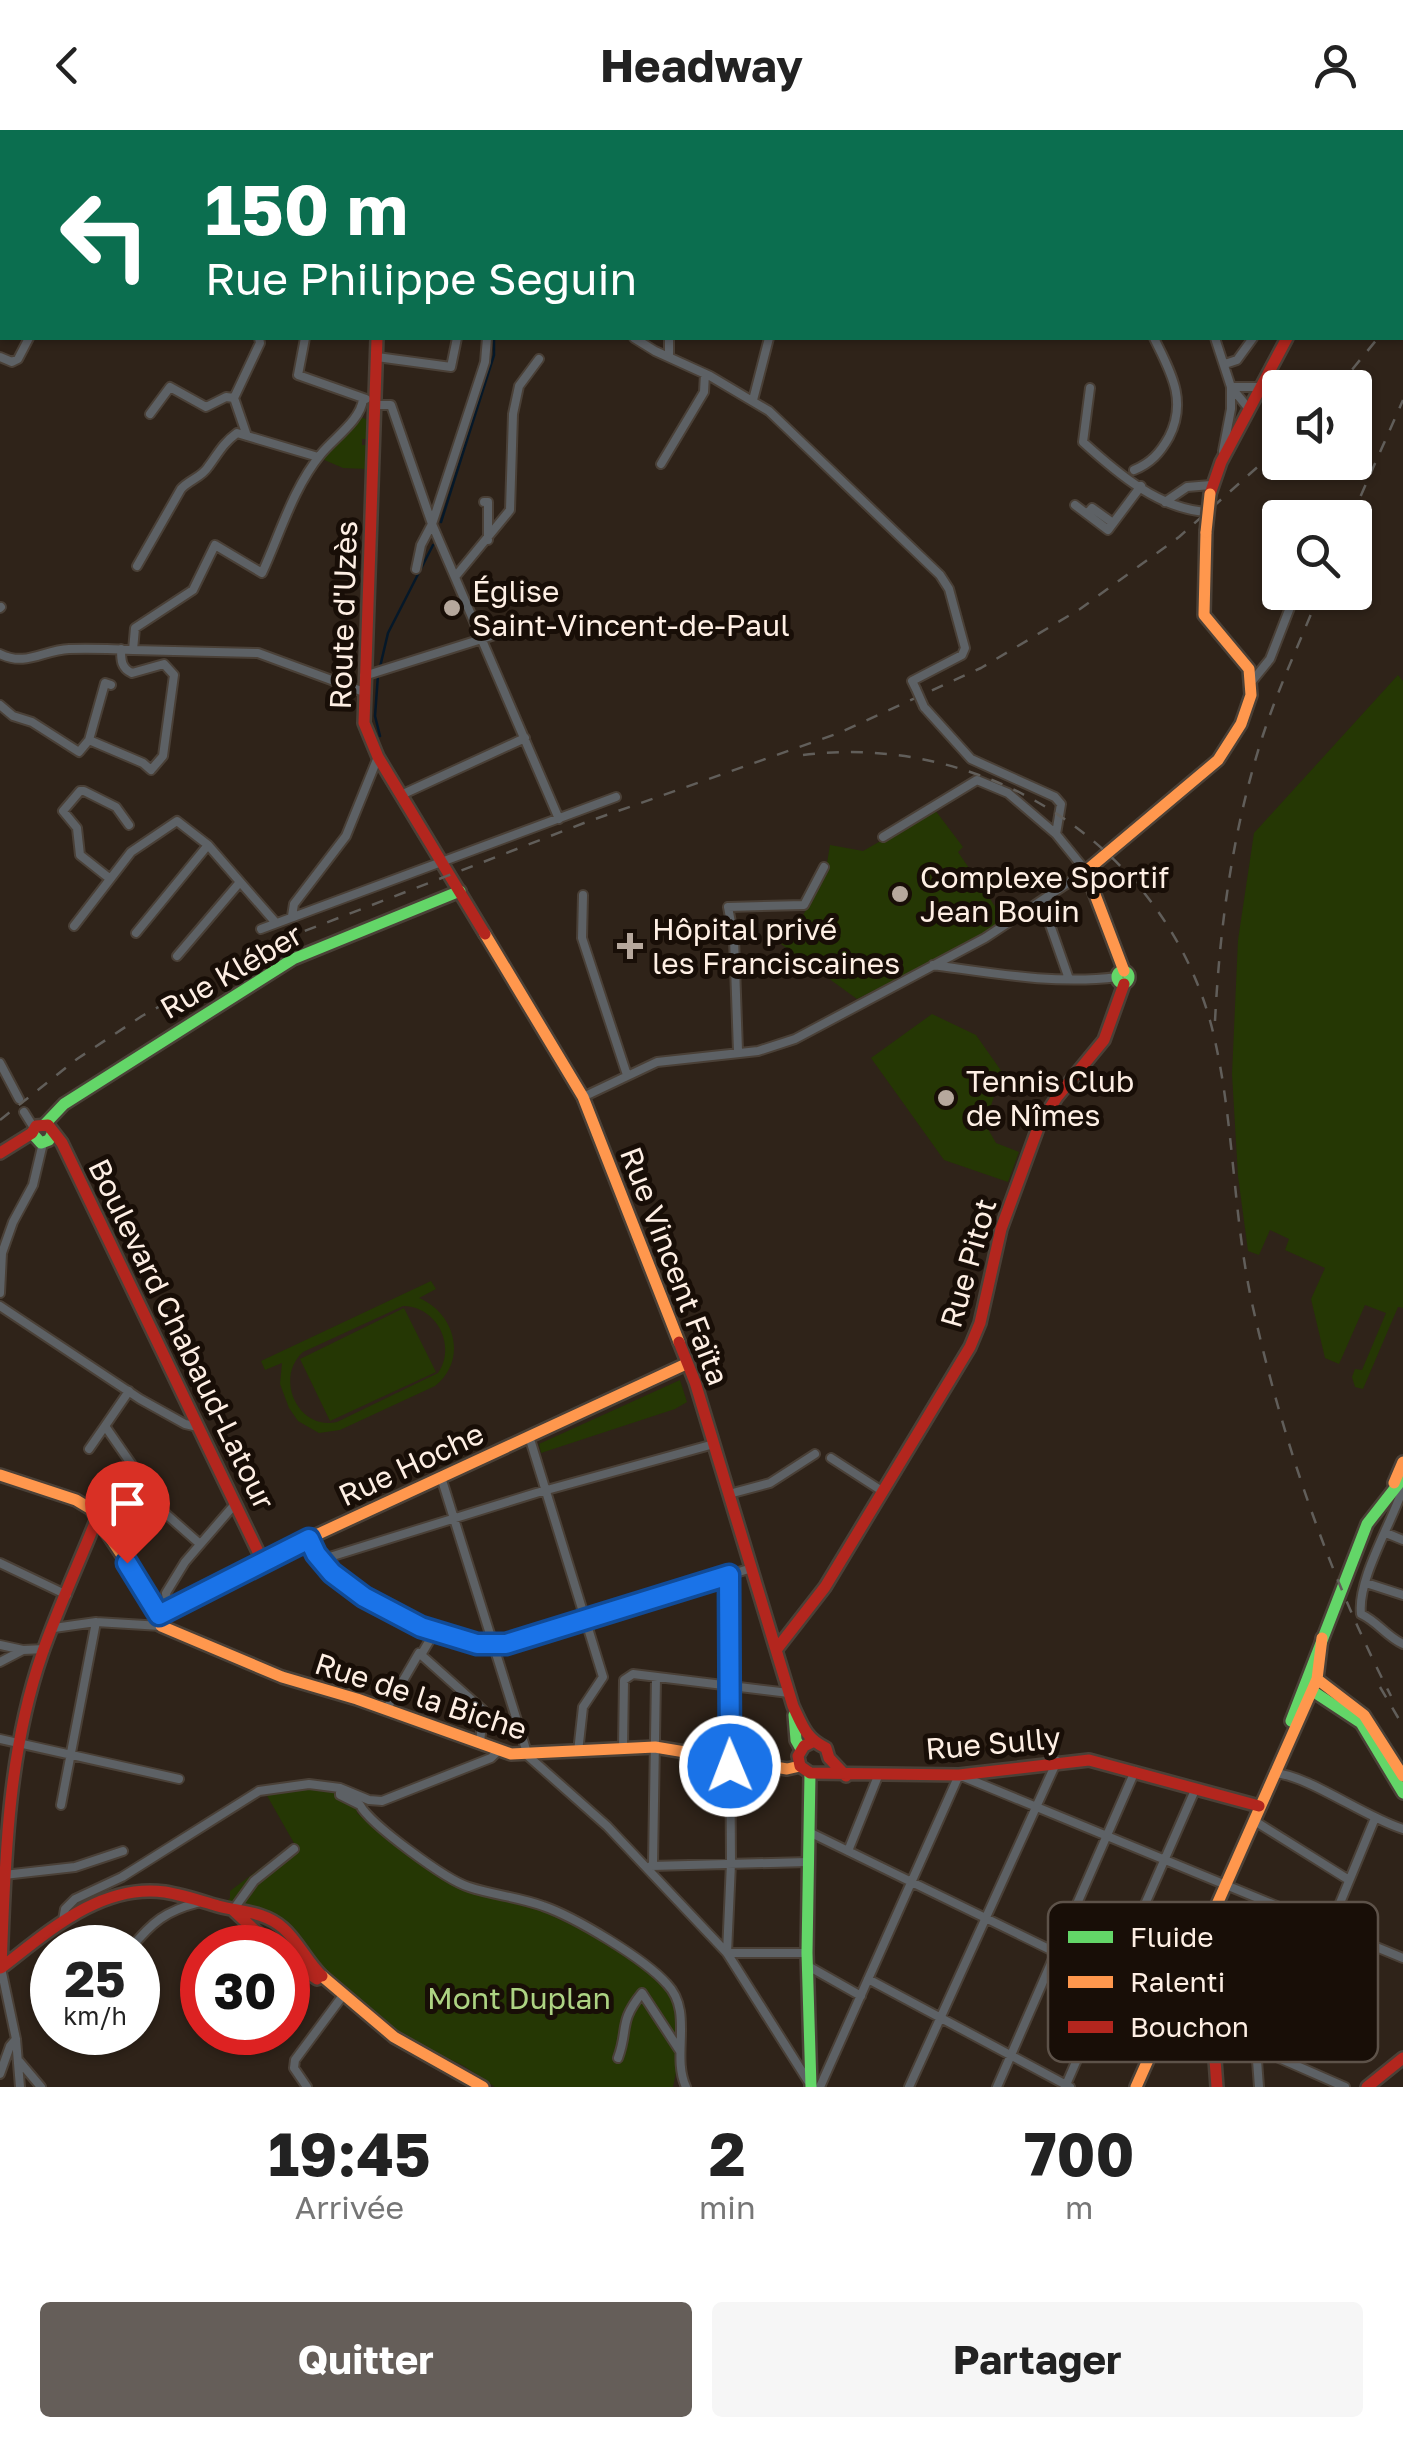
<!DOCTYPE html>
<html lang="fr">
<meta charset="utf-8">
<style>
body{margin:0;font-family:"Golos Text",sans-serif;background:#f6f6f6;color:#222;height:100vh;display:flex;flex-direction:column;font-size:38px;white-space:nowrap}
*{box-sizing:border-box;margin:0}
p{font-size:32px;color:#767676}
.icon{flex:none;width:55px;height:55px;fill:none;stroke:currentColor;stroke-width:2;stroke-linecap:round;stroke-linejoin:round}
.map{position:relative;height:1957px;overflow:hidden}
.drawer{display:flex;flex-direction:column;background:#fff;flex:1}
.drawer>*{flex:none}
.guide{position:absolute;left:0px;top:0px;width:1405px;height:210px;box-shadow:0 2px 8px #0004;background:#0b6e4f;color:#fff;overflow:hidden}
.buttons{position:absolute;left:1262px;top:240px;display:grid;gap:20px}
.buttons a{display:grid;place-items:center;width:110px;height:110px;border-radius:10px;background:#fff;box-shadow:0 2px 8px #0004;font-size:50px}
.speed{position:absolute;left:30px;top:1795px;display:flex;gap:20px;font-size:50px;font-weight:700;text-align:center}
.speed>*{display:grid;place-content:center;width:130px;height:130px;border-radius:50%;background:#fff;box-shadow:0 2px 8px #0004;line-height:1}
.speed small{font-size:25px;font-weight:400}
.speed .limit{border:15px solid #d22;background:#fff;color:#111}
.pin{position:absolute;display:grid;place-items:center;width:85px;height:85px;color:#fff;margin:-102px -42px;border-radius:50% 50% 50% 0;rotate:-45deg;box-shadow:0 0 10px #0007}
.pin .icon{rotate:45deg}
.me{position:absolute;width:110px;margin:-55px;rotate:359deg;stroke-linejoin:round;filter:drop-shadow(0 0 8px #0008)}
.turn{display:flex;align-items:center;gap:35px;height:210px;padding:0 40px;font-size:45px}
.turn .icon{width:130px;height:130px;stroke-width:2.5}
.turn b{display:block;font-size:70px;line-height:85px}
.eta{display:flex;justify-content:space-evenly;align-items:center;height:170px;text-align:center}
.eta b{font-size:60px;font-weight:700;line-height:70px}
.button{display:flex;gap:20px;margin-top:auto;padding:20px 40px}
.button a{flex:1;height:115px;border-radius:10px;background:#655e59;color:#fff;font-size:40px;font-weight:700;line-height:115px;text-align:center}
.button a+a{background:#f6f6f6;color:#222}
header{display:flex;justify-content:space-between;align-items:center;height:130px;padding:0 40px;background:#fff;font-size:45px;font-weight:700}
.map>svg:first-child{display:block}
.green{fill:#253704;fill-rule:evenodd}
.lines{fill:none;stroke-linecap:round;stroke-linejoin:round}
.stream{stroke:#051829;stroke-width:2.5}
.street-casing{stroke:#4a4037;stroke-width:12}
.fast-casing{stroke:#4a4037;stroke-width:16}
.slow-casing{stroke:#4a4037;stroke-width:16}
.jam-casing{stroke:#4a4037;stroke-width:16}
.street{stroke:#5d6165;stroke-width:8}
.fast{stroke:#63d668;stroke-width:11}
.slow{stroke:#ff974d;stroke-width:11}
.jam{stroke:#b3261e;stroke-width:11}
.rail{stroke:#615e5a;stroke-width:2.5;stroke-dasharray:12 12;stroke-linecap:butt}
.street-bridge-casing{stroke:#4a4037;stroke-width:12;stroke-linecap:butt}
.slow-bridge-casing{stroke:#4a4037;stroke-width:16;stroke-linecap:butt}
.street-bridge{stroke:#5d6165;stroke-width:8}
.slow-bridge{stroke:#ff974d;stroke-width:11}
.route-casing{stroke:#114b97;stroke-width:25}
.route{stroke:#1a73e8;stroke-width:18}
.poi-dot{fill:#b6a89d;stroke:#180e07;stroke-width:4}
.labels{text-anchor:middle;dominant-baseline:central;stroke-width:10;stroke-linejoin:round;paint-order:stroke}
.poi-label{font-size:30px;fill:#feefe4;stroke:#180e07;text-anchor:start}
.street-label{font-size:30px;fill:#feefe4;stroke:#180e07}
.park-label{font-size:30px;fill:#add383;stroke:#180e07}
.key{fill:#180e07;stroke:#5d5249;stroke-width:2.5}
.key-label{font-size:28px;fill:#feefe4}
</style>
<header><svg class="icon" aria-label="back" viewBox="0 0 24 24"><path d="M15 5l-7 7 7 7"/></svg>Headway<svg class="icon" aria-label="person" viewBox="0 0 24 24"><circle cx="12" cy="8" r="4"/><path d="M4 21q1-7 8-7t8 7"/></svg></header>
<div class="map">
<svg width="1403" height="1957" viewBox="0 0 1403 1957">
<rect width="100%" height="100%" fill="#2f2319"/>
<path class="green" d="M 359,286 L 368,290 L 366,309 L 362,309 L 362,315 L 366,315 L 366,339 L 343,338 L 322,329 Z
M 1398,545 L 1403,551 L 1403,1178 L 1398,1177 L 1363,1259 L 1355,1257 L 1352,1247 L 1355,1239 L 1362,1240 L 1386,1183 L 1365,1175 L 1339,1234 L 1325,1228 L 1311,1169 L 1325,1138 L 1285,1120 L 1289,1109 L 1270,1100 L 1259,1125 L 1248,1121 L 1238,1046 L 1232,944 L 1238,810 L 1254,703 Z
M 935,680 L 963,717 L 958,722 L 1005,791 L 991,802 L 857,869 L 781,814 L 804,793 L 801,789 L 825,745 L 830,715 L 863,721 Z
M 932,884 L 976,905 L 1002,942 L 985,994 L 996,1013 L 1019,1022 L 1008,1052 L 944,1030 L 871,928 Z
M 431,1151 L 436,1159 L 419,1168 C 455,1183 468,1230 435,1256 L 340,1300 L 319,1303 L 298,1291 L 289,1278 L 280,1254 L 282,1233 L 265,1240 L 261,1231 ZM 403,1176 C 436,1176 457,1215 438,1243 L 337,1292 C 298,1301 274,1248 303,1222 Z
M 404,1178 L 436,1242 L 330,1291 L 300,1229 Z
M 680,1250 L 687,1272 L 675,1279 L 541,1323 L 539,1314 Z
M 304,1658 L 332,1662 L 358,1678 L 357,1683 L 390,1711 L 470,1761 L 544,1782 L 593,1805 L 659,1850 L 673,1872 L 679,1891 L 677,1937 L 673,1957 L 495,1957 L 464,1936 L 405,1908 L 357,1867 L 333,1851 L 276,1788 L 252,1776 L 225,1773 L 230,1768 L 230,1761 L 294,1713 L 266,1664 Z"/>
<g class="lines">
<path class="stream" d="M 501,2 L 502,0
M 441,392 L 494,225 L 494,208
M 380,537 L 388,503 L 433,415
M 378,545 L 375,586 L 380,606"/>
<g class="street-casing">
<path id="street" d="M 131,0 L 132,2
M 252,0 L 253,2
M 440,0 L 441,2
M 559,0 L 560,2
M 630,0 L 630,2
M 206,2 L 207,0
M 507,2 L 507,0
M 803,2 L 803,0
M 1107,2 L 1108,0
M 1117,2 L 1148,2
M 1402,107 L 1403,107
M 305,208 L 298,245 L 366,269
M 634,208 L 655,221 L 710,246 L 769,281 L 940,445 L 949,459 L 965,518 L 962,525 L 912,551 L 916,559
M 1215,208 L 1231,257 L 1249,279
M 0,227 L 12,232 L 18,229 L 29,208
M 377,227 L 451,237 L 457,208
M 669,227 L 669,208
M 1225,234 L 1237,230 L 1253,208
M 1231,257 L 1261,257
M 1090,258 L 1083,312 C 1117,343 1160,380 1208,382
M 753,270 L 769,208
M 374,275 L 391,275 L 432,394 L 559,689
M 150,284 L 170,257 L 206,277 L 226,267 L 234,268
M 247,306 L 234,268 L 260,213 L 259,208
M 1223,321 L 1231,279 L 1231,257
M 661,334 L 704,262 L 705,244
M 1134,340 C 1151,333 1160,323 1169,307 C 1188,270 1170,241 1154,208
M 484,372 L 488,372 L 488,410
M 1165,372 L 1187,357 L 1211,355
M 1075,375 L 1108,400 L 1141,356
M 1087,384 L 1092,378 L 1113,393
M 1326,388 L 1330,376
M 137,436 L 181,359 C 189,350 202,347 208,337 C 218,324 222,314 237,303 L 318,327
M 416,439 L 421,415 L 432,394 L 485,232 L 487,208
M 455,447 L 510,380 L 513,284 L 519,256 L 539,229
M 0,478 L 1,477
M 133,520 L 258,523 L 364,562
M 0,524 C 26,537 43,520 69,519 C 90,518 112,519 133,520 L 135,498 L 193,460 L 215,415 L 262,443 C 280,404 293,358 321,324 C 334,308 361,290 363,269
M 364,546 L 523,496
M 1253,550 L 1270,529 L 1296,462
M 111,555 L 105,553 L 89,610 L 143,633 L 151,640 L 163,626 L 174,545 L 164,534 L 132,543 C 121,538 121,530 121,519
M 0,575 L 13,586 L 32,592 L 79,622 L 89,610
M 401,665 L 525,608
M 883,707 L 977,650 L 1008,663 L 1056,704
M 109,748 L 80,725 L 77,698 L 63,681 L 80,661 L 84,661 L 116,677 L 129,695
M 583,765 L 582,808 L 627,945
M 1042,772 L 1069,849
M 292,786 L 294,774 L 346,706 L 378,627
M 74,796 L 131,722 L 177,691 L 208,715 L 276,793
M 261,799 L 616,667
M 136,803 L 208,715
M 177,826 L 240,752
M 933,835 C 992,843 1056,855 1117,847
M 738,921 L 734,808 L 728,777 L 804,775 L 824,737
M 0,933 L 19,969
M 583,967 L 657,932 L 758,921 L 795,909 L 985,808 L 1086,741 L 1056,704 L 1061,674 L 1055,667 L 971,629 L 924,577
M 24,982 L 34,998
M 0,1163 L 2,1123 L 13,1092 L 33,1055 L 43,1013
M 0,1176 L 140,1269 L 185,1294 L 198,1297
M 129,1261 L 105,1296 L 166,1384 L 200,1414
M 529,1306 L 603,1547 L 583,1577 L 578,1622
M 89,1319 L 105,1296
M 831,1328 L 882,1361
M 441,1347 L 528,1626 L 607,1696 L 727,1823 L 808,1951
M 1403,1358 C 1392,1393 1357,1449 1361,1484 C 1378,1492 1386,1506 1403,1514
M 729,1364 L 770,1353 L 815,1324
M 1386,1403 L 1403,1410
M 309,1409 L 316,1424 L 332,1443 L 401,1489 L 434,1503 L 494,1516 L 752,1438
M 320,1430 L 536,1363 L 714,1314
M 0,1433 L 67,1465
M 729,1445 L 731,1733 L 727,1823 L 807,1823
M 1366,1453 L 1403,1465
M 168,1479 L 166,1463 L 185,1432 L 235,1374
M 54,1498 L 96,1492 L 161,1496
M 0,1515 L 23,1520
M 421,1525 L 434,1503
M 0,1532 L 23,1520 L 45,1519
M 386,1580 L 419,1523 L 483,1580 L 480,1614
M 0,1609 L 179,1649
M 623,1617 L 624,1550 L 633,1544 L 789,1563
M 1274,1643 C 1308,1645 1364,1687 1403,1699
M 340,1658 L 340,1665 L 360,1675 C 370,1694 446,1750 469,1757 C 493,1765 519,1767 543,1776 C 575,1787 645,1829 667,1854 C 694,1882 671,1925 686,1957
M 61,1675 L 96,1492
M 1253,1690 L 1349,1750
M 809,1702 L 1213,1899 L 1345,1957
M 848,1721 L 878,1646
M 653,1734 L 656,1547
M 651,1736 L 808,1732
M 4,1745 L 75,1737 L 123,1721
M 233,1780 L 254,1751 L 294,1719
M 63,1790 L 65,1779 L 75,1769 L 122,1747 L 259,1661 L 309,1654 L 340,1658 L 369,1670 L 382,1671 L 491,1628 L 498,1621
M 131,1818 C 152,1792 166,1781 197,1773
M 808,1836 L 861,1866
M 1,1838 L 16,1909 L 20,1957
M 868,1849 L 1070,1957
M 1307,1853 L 1351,1872 L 1374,1817
M 1256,1917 L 1259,1957
M 1277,1926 L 1375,1688
M 618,1928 C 629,1898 618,1893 642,1863 L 680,1921
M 19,1931 L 41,1957
M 0,1944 L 10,1916 L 16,1909
M 307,1957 L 294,1938 L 295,1930 L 344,1864
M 820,1957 L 959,1645 L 1403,1828
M 909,1957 L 1057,1631
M 997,1957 L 1135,1641
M 1065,1957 L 1195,1660"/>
</g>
<g class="fast-casing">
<path id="fast" d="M 1297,0 L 1298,2
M1117 847a6 6 0 1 1 12 0a6 6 0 1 1-12 0Z
M 45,994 L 64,974 L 293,829 L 460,761
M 32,1003 L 41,1013 L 49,1010 L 52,1004
M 1308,1558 L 1361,1593 L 1403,1663
M 794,1585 L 796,1610 L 801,1619
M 1291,1591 L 1367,1394 L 1403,1348
M 810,1643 L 807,1823 L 811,1957"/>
</g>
<g class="slow-casing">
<path id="slow" d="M 485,804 L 583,967 L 679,1212
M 1124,841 L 1086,741 L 1218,630 L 1241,594 L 1251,565 L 1249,539 L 1204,485 L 1206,402
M 0,1345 L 76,1370 L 91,1379 L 159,1481 L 161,1496 L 282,1547 L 357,1569 L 511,1624 L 655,1617 L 787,1639 L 800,1636
M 1394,1353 L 1403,1332
M 159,1485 L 262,1430 L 686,1234
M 1317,1549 L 1364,1585 L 1403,1646
M 322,1846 L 394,1907 L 483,1957
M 1136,1957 L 1317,1549 L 1322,1508"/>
</g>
<g class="jam-casing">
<path id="jam" d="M 379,0 L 380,2
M 377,208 L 364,593 L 378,627 L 485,804
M 1210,364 L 1221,332 L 1287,208
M 0,1023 L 32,1003 L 36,996 L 48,995 L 62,1013 L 262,1430
M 679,1212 L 695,1252 L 793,1576 C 802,1595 806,1609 826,1618 L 829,1628 L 846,1646
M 97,1388 C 79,1433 58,1478 42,1524 C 7,1625 5,1733 1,1838 C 48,1802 101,1753 165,1762 C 183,1765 201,1771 218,1776 C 240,1782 264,1781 283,1798 C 298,1811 307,1832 322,1846
M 776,1520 L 825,1457 L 970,1217 L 980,1193 L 1001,1099 L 1039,995 L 1057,967 L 1104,910 L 1124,854
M 812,1612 L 804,1616 L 798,1626 L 800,1636 L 810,1643 L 959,1645 L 1089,1630 L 1259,1676
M 233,1780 L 274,1818
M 1206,1807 L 1217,1957
M 288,1829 L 317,1849
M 1367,1957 L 1403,1928"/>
</g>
<use href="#street" class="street"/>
<use href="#fast" class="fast"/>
<use href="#slow" class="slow"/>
<use href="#jam" class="jam"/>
<path class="rail" d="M 1402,174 L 1403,174
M 1337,258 L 1378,208
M 1351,388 L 1403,270
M 803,625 C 986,602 1165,717 1212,898 C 1235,990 1232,1088 1254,1182 C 1284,1315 1329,1445 1391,1566
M 1215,891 C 1220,793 1233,698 1263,605 C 1279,556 1301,510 1320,462
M 0,990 L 77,929 L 142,886 L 284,809 L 584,693 L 839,603 L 981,538 L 1080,479 L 1179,407 L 1280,317
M 1380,1557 L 1403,1596"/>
<g class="street-bridge-casing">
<path id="street-bridge" d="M 916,559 L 924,577"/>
</g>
<g class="slow-bridge-casing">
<path id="slow-bridge" d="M 1206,402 L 1210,364"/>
</g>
<use href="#street-bridge" class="street-bridge"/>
<use href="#slow-bridge" class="slow-bridge"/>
</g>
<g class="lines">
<g class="route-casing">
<path id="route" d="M 127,1433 L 159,1485 L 309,1409 L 316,1424 L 332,1443 L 364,1467 L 421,1497 L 477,1514 L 506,1514 L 729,1445 L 730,1636"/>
</g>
<use href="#route" class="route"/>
</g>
<g class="poi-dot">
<circle cx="452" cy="478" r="10"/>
<circle cx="900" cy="764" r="10"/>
<path d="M625 801h10v10h10v10h-10v10h-10v-10h-10v-10h10z"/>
<circle cx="946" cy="968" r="10"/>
</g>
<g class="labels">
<g class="poi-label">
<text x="472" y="461">Église<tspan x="472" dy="34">Saint-Vincent-de-Paul</tspan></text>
<text x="920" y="747">Complexe Sportif<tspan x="920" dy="34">Jean Bouin</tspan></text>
<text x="652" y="799">Hôpital privé<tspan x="652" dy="34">les Franciscaines</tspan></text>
<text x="966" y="951">Tennis Club<tspan x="966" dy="34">de Nîmes</tspan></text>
</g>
<g class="street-label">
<text transform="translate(343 485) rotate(-88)">Route d'Uzès</text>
<text transform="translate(231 841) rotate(-30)">Rue Kléber</text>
<text transform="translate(968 1133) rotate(-74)">Rue Pitot</text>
<text transform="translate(675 1136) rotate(69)">Rue Vincent Faïta</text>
<text transform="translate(182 1204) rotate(64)">Boulevard Chabaud-Latour</text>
<text transform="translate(411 1334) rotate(-25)">Rue Hoche</text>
<text transform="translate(421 1566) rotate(18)">Rue de la Biche</text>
<text transform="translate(993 1613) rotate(-5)">Rue Sully</text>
</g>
<g class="park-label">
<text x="519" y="1868">Mont Duplan</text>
</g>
</g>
<rect x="1048" y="1772" width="330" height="160" rx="15" class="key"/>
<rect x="1068" y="1801" width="45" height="12" fill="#63d668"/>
<rect x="1068" y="1846" width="45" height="12" fill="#ff974d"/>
<rect x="1068" y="1891" width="45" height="12" fill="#b3261e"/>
<g class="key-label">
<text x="1130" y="1817">Fluide</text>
<text x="1130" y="1862">Ralenti</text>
<text x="1130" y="1907">Bouchon</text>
</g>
</svg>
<div class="buttons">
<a><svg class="icon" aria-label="sound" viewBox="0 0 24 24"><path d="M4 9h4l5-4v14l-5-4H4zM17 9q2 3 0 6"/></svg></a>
<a><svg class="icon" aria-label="search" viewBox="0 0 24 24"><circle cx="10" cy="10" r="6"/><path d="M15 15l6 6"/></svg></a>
</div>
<div class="speed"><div>25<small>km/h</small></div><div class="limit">30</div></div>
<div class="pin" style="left:127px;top:1433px;background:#d93025"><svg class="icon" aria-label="arrive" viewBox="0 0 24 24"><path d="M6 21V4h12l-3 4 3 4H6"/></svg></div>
<svg class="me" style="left:730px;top:1636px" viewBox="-20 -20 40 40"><circle r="17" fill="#1a73e8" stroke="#fff" stroke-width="3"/><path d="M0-11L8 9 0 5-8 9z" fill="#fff"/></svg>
<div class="guide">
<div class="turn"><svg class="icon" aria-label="left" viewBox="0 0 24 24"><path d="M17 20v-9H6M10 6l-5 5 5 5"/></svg><div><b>150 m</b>Rue Philippe Seguin</div></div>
</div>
</div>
<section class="drawer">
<div class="eta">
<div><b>19:45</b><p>Arrivée</p></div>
<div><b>2</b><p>min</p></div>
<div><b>700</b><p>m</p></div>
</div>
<div class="button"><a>Quitter</a><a>Partager</a></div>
</section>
